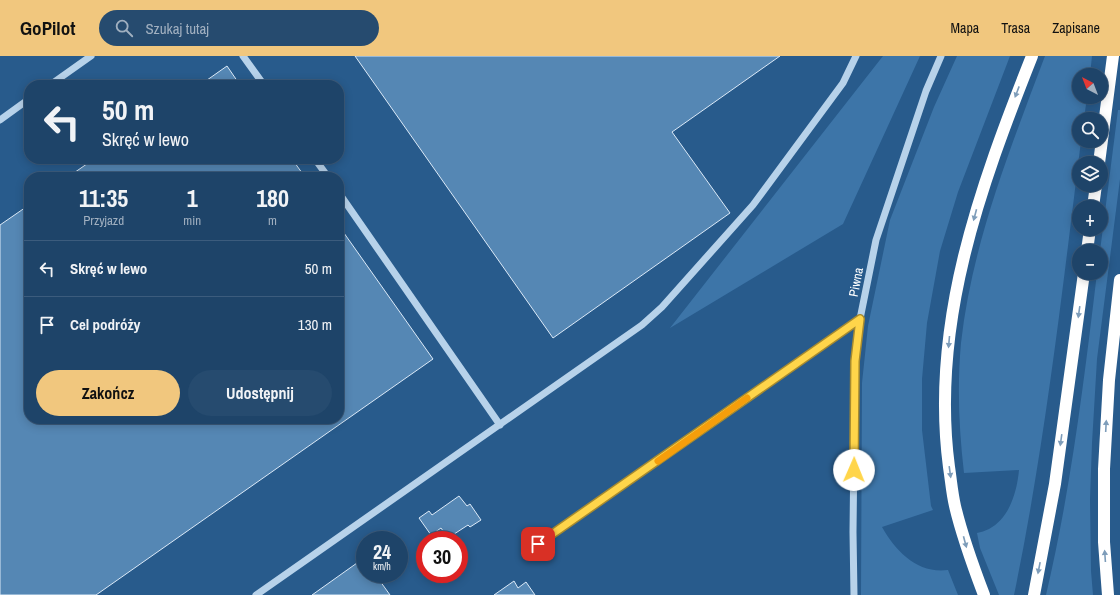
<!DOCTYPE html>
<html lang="pl">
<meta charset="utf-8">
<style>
body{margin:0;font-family:"Archivo Narrow",sans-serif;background:#264b6f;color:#f1f3f6;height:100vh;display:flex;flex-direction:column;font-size:15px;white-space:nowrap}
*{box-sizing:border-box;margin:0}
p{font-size:13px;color:#a1b0c0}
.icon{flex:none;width:22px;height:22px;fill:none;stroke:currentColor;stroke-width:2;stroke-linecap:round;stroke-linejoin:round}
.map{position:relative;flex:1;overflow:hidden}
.side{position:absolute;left:24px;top:116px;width:320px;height:252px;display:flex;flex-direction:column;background:#1e4469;border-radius:16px;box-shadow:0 2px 10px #0003,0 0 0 1px #3c5c7d}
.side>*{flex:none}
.guide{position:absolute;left:24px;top:24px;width:320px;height:84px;border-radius:16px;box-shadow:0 2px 10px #0003,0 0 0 1px #3c5c7d;background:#1e4469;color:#f1f3f6;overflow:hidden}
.needle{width:26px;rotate:318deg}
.buttons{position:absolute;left:1072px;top:12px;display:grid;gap:8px}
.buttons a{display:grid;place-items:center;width:36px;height:36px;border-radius:50%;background:#1e4469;box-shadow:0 2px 10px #0003,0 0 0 1px #3c5c7d;font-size:20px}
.speed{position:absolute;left:356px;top:475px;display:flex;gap:8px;font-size:20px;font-weight:700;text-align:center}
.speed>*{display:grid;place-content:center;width:52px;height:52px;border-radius:50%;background:#1e4469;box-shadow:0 2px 10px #0003,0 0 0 1px #3c5c7d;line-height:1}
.speed small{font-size:10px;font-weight:400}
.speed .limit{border:6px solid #d22;background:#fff;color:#111}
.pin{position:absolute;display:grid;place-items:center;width:34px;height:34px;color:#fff;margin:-17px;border-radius:8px;box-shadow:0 2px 6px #0006}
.me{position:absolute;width:44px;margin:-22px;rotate:1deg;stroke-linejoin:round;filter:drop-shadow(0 0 3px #0008)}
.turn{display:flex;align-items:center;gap:14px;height:84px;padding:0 12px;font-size:18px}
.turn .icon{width:52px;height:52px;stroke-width:2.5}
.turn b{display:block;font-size:28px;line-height:34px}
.eta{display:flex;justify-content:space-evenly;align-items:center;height:68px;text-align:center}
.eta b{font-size:24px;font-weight:800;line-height:28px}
.action{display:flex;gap:8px;margin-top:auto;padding:8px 12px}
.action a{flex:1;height:46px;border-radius:24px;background:#f1c77e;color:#111;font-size:16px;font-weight:800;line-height:46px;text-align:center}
.action a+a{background:#264b6f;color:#f1f3f6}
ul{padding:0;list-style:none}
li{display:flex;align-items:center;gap:12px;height:56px;padding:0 12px;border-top:1px solid #3c5c7d}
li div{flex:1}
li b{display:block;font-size:15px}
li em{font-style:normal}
header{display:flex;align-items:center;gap:24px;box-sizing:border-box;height:56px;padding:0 20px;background:#f1c77e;color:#111}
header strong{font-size:19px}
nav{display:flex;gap:22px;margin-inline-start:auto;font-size:14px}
.search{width:280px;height:36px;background:#264b6f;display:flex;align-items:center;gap:10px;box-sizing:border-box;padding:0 14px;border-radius:22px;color:#a1b0c0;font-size:15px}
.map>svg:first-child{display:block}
.green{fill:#3d75a8}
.building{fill:#5587b4;stroke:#dceaf8}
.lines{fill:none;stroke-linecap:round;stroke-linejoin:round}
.minor{stroke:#b7d2ea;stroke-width:7}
.highway{stroke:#fff;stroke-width:12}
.oneway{fill:#7e9dba}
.route-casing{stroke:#a68a30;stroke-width:10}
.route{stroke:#ffd54a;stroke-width:7}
.slow{stroke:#f59e0b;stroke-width:7}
.labels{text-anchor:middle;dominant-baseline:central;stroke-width:3.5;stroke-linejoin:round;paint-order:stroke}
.street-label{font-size:13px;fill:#fff;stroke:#285b8c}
</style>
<header>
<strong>GoPilot</strong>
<div class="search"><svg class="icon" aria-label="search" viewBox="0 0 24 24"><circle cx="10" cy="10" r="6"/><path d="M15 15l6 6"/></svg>Szukaj tutaj</div>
<nav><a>Mapa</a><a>Trasa</a><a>Zapisane</a></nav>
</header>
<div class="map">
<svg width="1120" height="539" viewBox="0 0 1120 539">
<rect width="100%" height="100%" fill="#285b8c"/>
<path class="green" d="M 883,0 L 920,0 L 843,168 L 670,272 Z
M 957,0 L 1010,0 L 958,136 L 940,195 L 927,267 L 922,323 L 922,374 L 931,450 L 933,454 L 882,471 C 896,496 918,518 948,514 L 958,539 L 861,539 L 862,327 L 868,270 L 890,164 L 934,51 Z
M 1045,0 L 1092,0 L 1090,19 L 1079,19 L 1079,41 L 1087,41 L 1084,63 L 1079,63 L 1079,85 L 1081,85 C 1062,237 1045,389 1014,539 L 999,539 L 980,492 L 977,477 C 981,476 985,475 989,473 C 1010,462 1017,435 1019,414 L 964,417 C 959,374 957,331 961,287 C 972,188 1010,93 1045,0 Z
M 1118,54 L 1120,54 L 1120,123 L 1097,303 L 1092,387 L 1090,443 L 1091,515 L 1093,539 L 1046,539 C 1071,433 1084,325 1097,217 L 1101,217 L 1100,195 Z"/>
<path class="building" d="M 355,0 L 780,0 L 672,76 L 730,157 L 553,282 Z
M 227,10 L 240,29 L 200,29 Z
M 94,103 L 292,103 L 305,121 L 68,121 Z
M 29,149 L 29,363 L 339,363 L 339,170 L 433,303 L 96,539 L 0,539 L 0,169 Z
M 459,440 L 467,450 L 470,448 L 481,464 L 470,471 L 468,469 L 448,482 L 441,472 L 431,479 L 419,462 L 429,455 L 432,459 Z
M 364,502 L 365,518 L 375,518 L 390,539 L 312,539 Z
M 514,525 L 518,532 L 526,526 L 535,539 L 494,539 Z"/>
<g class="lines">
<path class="minor" d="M 243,0 L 264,29
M 50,29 L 91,0
M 0,64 L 29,43
M 315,103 L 328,121
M 339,137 L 500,369
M 525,497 L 860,263
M 256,539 L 642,269 L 662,251 L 753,149 L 843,27 L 856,0
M 854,539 L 853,476 L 855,305 L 860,263 L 876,184 L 926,35 L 941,0"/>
<path class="highway" d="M 1099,107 L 1113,0
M 1093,151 L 1096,129
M 1087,195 L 1090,173
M 984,539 C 973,510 962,480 955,450 C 952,437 951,424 949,411 C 930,268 980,131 1032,0
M 1034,539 L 1055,428 L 1084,217
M 1108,539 L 1104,486 L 1104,413 L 1109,324 L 1120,224"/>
</g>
<defs><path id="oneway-solid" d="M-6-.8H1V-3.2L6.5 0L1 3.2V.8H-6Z"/></defs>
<g class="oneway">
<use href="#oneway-solid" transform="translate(1017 36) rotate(111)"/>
<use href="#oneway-solid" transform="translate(975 159) rotate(105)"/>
<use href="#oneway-solid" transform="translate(1079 256) rotate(98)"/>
<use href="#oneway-solid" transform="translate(949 286) rotate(95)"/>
<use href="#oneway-solid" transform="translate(1106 370) rotate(-87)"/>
<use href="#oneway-solid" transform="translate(1061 384) rotate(98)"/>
<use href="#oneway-solid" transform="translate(950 416) rotate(82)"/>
<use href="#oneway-solid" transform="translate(965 486) rotate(75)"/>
<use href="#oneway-solid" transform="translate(1105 500) rotate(-94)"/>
<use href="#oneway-solid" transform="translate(1039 512) rotate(101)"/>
</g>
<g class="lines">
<g class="route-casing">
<path id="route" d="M 538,488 L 860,263 L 855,305 L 854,414"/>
</g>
<use href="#route" class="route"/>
<path class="slow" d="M 658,405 L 747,342"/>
</g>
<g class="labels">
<g class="street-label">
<text transform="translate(856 226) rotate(-79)">Piwna</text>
</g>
</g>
</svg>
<div class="buttons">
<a><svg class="needle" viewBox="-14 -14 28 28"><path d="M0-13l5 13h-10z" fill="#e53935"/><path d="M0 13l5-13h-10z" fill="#a1b0c0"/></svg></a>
<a><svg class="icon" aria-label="search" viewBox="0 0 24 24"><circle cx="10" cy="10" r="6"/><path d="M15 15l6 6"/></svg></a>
<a><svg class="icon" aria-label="layers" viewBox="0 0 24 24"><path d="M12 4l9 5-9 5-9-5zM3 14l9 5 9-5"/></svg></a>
<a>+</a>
<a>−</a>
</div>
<div class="speed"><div>24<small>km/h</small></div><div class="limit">30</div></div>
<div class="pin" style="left:538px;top:488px;background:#d93025"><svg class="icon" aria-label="arrive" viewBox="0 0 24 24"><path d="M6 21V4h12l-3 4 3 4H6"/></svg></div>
<svg class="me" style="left:854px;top:414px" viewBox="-20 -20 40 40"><circle r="19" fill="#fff"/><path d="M0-13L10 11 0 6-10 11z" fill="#ffd54a"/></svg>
<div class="guide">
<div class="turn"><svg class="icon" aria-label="left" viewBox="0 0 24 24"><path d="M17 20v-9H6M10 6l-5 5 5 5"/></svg><div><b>50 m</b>Skręć w lewo</div></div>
</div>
<section class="side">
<div class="eta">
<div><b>11:35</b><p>Przyjazd</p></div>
<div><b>1</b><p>min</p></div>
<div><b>180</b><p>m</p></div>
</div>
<ul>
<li><svg class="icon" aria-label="left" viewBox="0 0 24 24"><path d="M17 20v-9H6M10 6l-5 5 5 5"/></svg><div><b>Skręć w lewo</b></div><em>50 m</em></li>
<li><svg class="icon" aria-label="arrive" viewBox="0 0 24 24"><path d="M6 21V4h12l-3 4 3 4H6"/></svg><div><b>Cel podróży</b></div><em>130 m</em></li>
</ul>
<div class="action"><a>Zakończ</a><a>Udostępnij</a></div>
</section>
</div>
